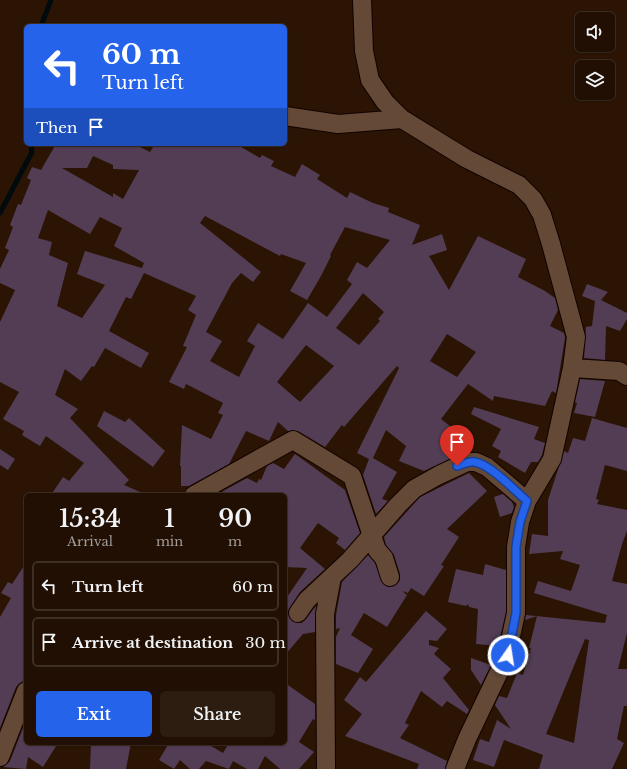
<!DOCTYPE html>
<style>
body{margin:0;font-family:"Libre Baskerville",serif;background:#2d1d11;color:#f1f3f6;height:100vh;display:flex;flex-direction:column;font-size:15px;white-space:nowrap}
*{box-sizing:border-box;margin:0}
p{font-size:13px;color:#a29c99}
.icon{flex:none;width:22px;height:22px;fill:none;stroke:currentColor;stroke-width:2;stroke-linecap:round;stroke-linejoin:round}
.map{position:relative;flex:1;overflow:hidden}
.drawer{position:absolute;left:24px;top:493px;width:263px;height:252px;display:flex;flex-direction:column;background:#200f02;border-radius:6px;box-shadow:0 1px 3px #0004,0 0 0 1px #3d2f24}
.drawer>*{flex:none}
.banner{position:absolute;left:24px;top:24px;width:263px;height:122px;border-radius:6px;box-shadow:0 1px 3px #0004,0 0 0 1px #3d2f24;background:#2563eb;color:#fff;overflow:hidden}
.buttons{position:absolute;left:575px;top:12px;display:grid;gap:8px}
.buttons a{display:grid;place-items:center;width:40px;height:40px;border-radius:6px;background:#200f02;box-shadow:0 1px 3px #0004,0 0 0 1px #3d2f24;font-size:20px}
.pin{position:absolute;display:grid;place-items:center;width:34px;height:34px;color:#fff;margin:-41px -17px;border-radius:50% 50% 50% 0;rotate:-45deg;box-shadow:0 0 4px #0007}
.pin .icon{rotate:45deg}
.me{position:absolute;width:44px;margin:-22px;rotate:13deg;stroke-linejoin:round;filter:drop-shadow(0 0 3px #0008)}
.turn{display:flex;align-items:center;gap:14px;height:84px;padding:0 12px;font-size:18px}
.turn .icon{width:52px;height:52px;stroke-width:2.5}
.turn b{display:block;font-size:28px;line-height:34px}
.then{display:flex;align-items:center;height:38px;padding:0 12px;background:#0003;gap:8px;font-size:15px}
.eta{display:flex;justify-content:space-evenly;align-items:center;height:68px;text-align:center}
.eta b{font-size:24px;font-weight:600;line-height:28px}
.cta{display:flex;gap:8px;margin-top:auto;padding:8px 12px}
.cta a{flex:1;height:46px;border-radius:6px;background:#2563eb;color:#fff;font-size:16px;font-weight:600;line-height:46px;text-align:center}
.cta a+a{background:#2d1d11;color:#f1f3f6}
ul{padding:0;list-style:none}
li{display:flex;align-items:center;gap:12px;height:50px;margin:0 8px 6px;padding:0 4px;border:2px solid #3d2f24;border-radius:6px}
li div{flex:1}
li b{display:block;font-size:15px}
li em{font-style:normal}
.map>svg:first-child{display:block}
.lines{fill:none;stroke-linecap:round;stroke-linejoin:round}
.stream{stroke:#010a0c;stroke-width:5}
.building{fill:#523d55;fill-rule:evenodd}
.minor-casing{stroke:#120200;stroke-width:20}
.minor{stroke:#644a36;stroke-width:18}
.route-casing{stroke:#184099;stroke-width:10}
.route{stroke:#2563eb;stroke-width:7}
</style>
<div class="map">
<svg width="627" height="769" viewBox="0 0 627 769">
<rect width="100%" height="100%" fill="#2b1403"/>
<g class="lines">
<path class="stream" d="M 41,26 L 51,0
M 26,66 L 26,74
M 0,213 L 32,152 L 31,144"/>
</g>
<path class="building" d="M 56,144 L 134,144 L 150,152 L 155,144 L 236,144 L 260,158 L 262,155 L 274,161 L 271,166 L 295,177 L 302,164 L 320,175 L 317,179 L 347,198 L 350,192 L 373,203 L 389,208 L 388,212 L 420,225 L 412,245 L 442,234 L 447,250 L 429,256 L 449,290 L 478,236 L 526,259 L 518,277 L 545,291 L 555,298 L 558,310 L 550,326 L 564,333 L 565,338 L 556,393 L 552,391 L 545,406 L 494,396 L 493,401 L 468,384 L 441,419 L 470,442 L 460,454 L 424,471 L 399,461 L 406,446 L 386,430 L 373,458 L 397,472 L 382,499 L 388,501 L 376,514 L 363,475 L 369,459 L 357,453 L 399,368 L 397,366 L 344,427 L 342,425 L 325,447 L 298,431 L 288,431 L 278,422 L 269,441 L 246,431 L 229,464 L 189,486 L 181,486 L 181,466 L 180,466 L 182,425 L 211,439 L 223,415 L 218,413 L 223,403 L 186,384 L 184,389 L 169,382 L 187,347 L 183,346 L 196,315 L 188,310 L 196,296 L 144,273 L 131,299 L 126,297 L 109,331 L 149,353 L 141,368 L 105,348 L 94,367 L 92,366 L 81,381 L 65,369 L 55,395 L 78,409 L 70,418 L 129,480 L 124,485 L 147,495 L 51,495 L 63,477 L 69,481 L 84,463 L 46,436 L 40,446 L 22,435 L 24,431 L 3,419 L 19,392 L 0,382 L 0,322 L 15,290 L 0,283 L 0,269 L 9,250 L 5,248 L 13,227 L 10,225 L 18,204 L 21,205 L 31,180 L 27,178 L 32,167 L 41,170 ZM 93,156 L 113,165 L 113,169 L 139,170 L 123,199 L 113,193 L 113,197 L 62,168 L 87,168 ZM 48,210 L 90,234 L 100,217 L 122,228 L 114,246 L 144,263 L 142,268 L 85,251 L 77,274 L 105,285 L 82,318 L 57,306 L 68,263 L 49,255 L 52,242 L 38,238 ZM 205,216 L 280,256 L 281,254 L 306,263 L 290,291 L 307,300 L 321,276 L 331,256 L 330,255 L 345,227 L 390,240 L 367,268 L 357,262 L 347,280 L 352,284 L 327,317 L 308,303 L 283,339 L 258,323 L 247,341 L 255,346 L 239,377 L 210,361 L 222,341 L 206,332 L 232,283 L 241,273 L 253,282 L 261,272 L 200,223 ZM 363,293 L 384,312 L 378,319 L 380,321 L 359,345 L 336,328 ZM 447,334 L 476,352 L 457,377 L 430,361 ZM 306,345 L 334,366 L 300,402 L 277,382 Z
M 587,284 L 608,292 L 601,300 L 627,313 L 627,319 L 620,331 L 606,326 L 605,360 L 584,358 L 586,327 L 592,326 L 595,301 L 582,296 Z
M 580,379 L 605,381 L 595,417 L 574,413 L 577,403 L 575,402 Z
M 474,407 L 539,427 L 534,439 L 545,443 L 542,455 L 538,462 L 531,462 L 525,473 L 498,457 L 501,451 L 492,446 L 501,429 L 471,414 Z
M 104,411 L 125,422 L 129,418 L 165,451 L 153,467 L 97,426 Z
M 592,418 L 627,428 L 627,471 L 605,465 L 596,499 L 599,500 L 597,504 L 627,510 L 627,531 L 622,544 L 612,581 L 627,584 L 627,633 L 618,669 L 627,669 L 627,706 L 624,706 L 617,739 L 624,743 L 612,769 L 539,769 L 543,755 L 504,740 L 494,767 L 473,760 L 480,739 L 489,742 L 497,720 L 511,729 L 495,705 L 499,696 L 507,698 L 517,673 L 523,675 L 531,648 L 529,648 L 537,616 L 525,620 L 526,615 L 605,623 L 607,615 L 534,593 L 538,581 L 571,591 L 580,565 L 560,559 L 563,551 L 529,554 L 532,534 L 548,536 L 548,500 L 564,451 L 568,453 L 573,438 L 585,441 ZM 585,639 L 589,640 L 574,743 L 546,734 Z
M 0,449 L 15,459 L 8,470 L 0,465 Z
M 295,454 L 345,490 L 360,533 L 345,550 L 336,543 L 339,538 L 318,523 L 300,548 L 325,569 L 300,592 L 288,612 L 292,621 L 302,623 L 316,606 L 315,632 L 303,634 L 285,655 L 285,600 L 307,568 L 285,567 L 285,495 L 222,495 L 223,491 L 247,478 L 257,483 L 259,479 L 261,480 L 267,466 L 273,463 L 284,469 Z
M 469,473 L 487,491 L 447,529 L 459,537 L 441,565 L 444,566 L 424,596 L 411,588 L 408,593 L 402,591 L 407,595 L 387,627 L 364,613 L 351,635 L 373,649 L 358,673 L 336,664 L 336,637 L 340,628 L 336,629 L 336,615 L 342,582 L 368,555 L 375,563 L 383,584 L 388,587 L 397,584 L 400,580 L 400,574 L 394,555 L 386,545 L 384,537 L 420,497 Z
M 503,494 L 512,502 L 514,507 L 512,513 L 500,517 L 494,497 Z
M 26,563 L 26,681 L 20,683 L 16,687 L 0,728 L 0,617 L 11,598 L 1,593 L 8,582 L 12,584 Z
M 485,564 L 506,570 L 506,612 L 498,646 L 476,644 L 478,609 L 469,607 L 468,604 L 466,606 L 448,602 L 456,569 L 483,575 Z
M 426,611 L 447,629 L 437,641 L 429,640 L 429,645 L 439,648 L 434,654 L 451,669 L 443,678 L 469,710 L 467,714 L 447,701 L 442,707 L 421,691 L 405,723 L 409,725 L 400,738 L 447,761 L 445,769 L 417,769 L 419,764 L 345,736 L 362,714 L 344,700 L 360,677 L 366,682 Z
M 471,658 L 491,665 L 481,685 L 471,670 Z
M 285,683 L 315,704 L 315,720 L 313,719 L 299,742 L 314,752 L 299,769 L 280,769 L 265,756 L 258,769 L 247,769 L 233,761 L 229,769 L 206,761 L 199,769 L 190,769 L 180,760 L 174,769 L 159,760 L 169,743 L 206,743 L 223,753 L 229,743 L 285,743 Z
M 26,720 L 26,743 L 58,743 L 43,767 L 28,757 L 26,769 L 3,767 L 10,761 Z
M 91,743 L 131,743 L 126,769 L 90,769 Z"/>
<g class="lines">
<g class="minor-casing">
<path id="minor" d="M 362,0 L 364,51 L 370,80 L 385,102 L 402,119 L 467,159 L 519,185 L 533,199 L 542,215 L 551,244 L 576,337 L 572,368 L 552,459 L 527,501 L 520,522 L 516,547 L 516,613 L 507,655 L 467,739 L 455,769
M 285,116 L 338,124 L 402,119
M 572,368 L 619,371 L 627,376
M 194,495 L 293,440 L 352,476 L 372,536 L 377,550 L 384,558 L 390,577
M 298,613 L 307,600 L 350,560 L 398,505 L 414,489 L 439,475 L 467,462 L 476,462 L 487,467 L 527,501
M 0,757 L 26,691
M 326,769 L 325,614 L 332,577"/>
</g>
<use href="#minor" class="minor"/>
</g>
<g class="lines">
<g class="route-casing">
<path id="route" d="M 457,466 C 463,464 469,461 475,462 C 491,465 514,490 527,501 L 520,522 L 516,547 L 516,613 L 508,655"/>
</g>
<use href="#route" class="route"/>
</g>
</svg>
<div class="buttons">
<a><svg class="icon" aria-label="sound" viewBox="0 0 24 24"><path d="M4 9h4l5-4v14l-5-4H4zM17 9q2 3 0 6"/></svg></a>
<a><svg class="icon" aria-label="layers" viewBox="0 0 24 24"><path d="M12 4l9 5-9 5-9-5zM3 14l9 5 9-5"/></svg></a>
</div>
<div class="pin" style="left:457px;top:466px;background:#d93025"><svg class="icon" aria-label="arrive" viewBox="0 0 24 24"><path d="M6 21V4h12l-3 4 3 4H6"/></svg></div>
<svg class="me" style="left:508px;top:655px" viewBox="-20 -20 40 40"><circle r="17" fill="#2563eb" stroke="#fff" stroke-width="3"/><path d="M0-11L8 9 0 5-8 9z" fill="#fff"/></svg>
<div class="banner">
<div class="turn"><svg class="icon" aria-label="left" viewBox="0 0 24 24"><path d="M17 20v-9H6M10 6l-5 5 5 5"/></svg><div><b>60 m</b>Turn left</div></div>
<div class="then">Then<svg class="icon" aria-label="arrive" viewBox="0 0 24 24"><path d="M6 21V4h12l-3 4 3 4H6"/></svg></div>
</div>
<section class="drawer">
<div class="eta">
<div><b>15:34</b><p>Arrival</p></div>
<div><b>1</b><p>min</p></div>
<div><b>90</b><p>m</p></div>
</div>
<ul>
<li><svg class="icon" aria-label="left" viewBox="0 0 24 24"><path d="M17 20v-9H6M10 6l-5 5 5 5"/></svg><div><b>Turn left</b></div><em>60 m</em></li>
<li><svg class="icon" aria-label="arrive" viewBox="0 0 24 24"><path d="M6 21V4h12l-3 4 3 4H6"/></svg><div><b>Arrive at destination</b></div><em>30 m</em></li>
</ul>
<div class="cta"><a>Exit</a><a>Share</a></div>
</section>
</div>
